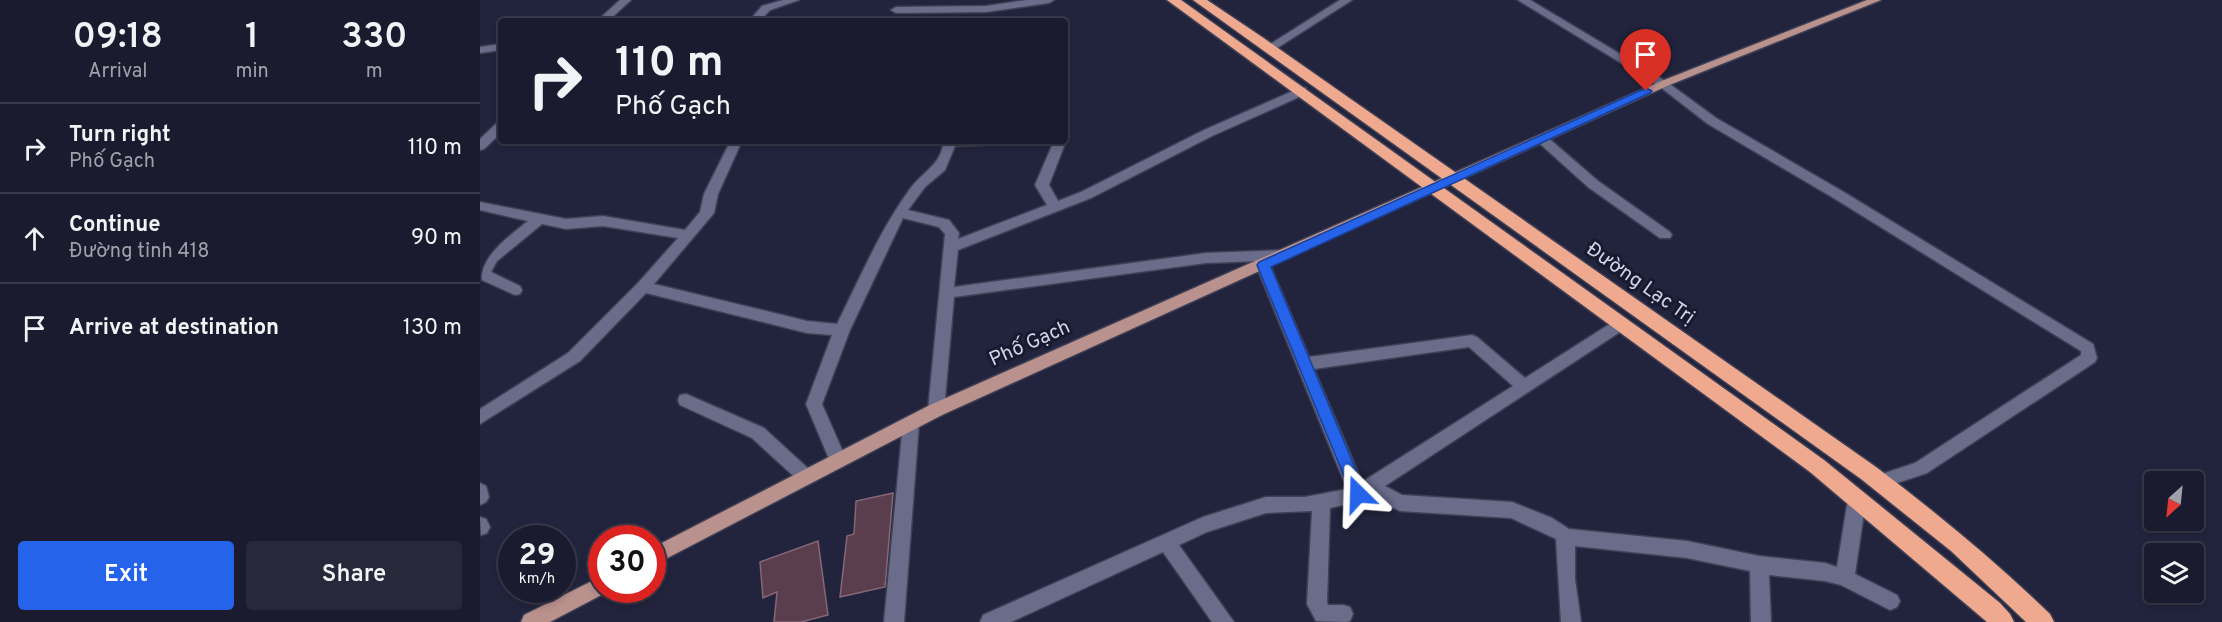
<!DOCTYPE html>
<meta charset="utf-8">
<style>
body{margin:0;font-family:Overpass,sans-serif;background:#27283a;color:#f1f3f6;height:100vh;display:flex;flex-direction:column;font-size:22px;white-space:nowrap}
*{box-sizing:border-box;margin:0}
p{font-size:20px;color:#9fa1aa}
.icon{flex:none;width:33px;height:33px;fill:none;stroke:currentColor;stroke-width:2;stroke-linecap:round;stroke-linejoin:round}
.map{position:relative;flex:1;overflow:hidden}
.panel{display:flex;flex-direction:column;background:#1a1b2e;width:480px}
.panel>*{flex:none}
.guide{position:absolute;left:18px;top:18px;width:570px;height:126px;border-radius:6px;box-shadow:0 3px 9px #0003,0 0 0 2px #38394a;background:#1a1b2e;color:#f1f3f6;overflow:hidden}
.needle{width:39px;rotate:207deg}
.tools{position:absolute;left:1664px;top:471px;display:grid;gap:12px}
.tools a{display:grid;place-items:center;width:60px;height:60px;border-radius:6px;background:#1a1b2e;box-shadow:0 3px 9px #0003,0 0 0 2px #38394a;font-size:30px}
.speed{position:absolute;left:18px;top:525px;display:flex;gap:12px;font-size:30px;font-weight:700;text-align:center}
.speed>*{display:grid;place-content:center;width:78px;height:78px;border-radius:50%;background:#1a1b2e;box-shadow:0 3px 9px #0003,0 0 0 2px #38394a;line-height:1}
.speed small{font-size:15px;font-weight:400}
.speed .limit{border:9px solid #d22;background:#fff;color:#111}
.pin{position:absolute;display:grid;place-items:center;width:51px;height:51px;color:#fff;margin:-62px -26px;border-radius:50% 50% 50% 0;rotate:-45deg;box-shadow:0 0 6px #0007}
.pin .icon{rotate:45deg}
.me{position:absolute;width:66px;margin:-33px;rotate:338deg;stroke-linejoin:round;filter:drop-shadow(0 0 4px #0008)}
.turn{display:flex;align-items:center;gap:21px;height:126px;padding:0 18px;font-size:27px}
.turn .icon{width:78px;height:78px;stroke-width:2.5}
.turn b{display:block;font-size:42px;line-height:51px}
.eta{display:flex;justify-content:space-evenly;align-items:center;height:102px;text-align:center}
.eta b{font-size:36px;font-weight:600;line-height:42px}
.primary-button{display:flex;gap:12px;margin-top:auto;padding:12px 18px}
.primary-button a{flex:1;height:69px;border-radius:6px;background:#2563eb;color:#fff;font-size:24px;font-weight:600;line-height:69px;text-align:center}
.primary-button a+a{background:#27283a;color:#f1f3f6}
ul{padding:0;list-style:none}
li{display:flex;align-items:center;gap:18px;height:90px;padding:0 18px;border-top:2px solid #38394a}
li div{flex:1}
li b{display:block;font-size:22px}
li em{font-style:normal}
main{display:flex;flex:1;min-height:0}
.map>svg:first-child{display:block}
.building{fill:#5b3e4e;stroke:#866778;stroke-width:1.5}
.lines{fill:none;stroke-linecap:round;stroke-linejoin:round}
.street-casing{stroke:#3f4055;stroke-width:3}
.primary-casing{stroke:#3f4055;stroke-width:3}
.highway-casing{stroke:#3f4055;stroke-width:3}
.street{fill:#696d8a;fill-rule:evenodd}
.primary{fill:#b9918d;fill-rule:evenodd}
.highway{fill:#efa98f;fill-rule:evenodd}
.route{fill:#2563eb;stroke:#184099;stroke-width:1.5}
.labels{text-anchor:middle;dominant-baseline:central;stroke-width:6;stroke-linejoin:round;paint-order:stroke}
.street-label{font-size:20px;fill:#d2d5e5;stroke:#181a32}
</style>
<main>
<section class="panel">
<div class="eta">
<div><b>09:18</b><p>Arrival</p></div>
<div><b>1</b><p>min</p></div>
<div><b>330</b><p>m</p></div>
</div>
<ul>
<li><svg class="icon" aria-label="right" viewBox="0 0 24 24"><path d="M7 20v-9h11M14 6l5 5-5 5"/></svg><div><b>Turn right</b><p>Phố Gạch</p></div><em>110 m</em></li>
<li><svg class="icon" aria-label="ahead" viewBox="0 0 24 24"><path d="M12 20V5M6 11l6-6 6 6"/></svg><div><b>Continue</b><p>Đường tỉnh 418</p></div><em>90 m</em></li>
<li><svg class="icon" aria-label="arrive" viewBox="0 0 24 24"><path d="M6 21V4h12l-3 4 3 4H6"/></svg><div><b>Arrive at destination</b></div><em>130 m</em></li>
</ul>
<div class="primary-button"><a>Exit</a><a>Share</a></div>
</section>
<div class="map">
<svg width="1742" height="622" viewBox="0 0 1742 622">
<rect width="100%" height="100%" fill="#22243d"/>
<path class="building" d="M 413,493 L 405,587 L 360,597 L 367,536 L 374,534 L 376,501 Z
M 338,541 L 348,615 L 321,622 L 294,622 L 297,592 L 283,598 L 280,562 Z"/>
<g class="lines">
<g class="street-casing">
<path id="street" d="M 140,0 L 151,0 L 128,21 L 117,21 Z
M 303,0 L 319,0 L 290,10 L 280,21 L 269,21 L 282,6 Z
M 547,0 L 574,0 L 569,3 L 506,12 L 416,13 L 411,10 L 416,7 L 506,6 Z
M 860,0 L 872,0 L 794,50 L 786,50 L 784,48 Z
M 1038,0 L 1050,0 L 1187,82 L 1236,118 L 1362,191 L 1613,344 L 1617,358 L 1615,362 L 1447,473 L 1399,489 L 1393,487 L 1390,482 L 1393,477 L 1435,463 L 1601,355 L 1601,351 L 1352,197 L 1228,124 L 1179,86 Z
M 21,44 L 21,50 L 0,53 L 0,47 Z
M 822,87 L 826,88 L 826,94 L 732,136 L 611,198 L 478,250 L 474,287 L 726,253 L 805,250 L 812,255 L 810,258 L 785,261 L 790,265 L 829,357 L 992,335 L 997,337 L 1045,378 L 1136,320 L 1146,320 L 1149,324 L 1146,328 L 905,486 L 922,495 L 1032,502 L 1072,518 L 1089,529 L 1207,541 L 1279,556 L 1345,563 L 1357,567 L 1368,499 L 1371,494 L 1377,491 L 1383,494 L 1386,499 L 1375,574 L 1417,595 L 1420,601 L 1417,607 L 1410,610 L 1361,585 L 1345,581 L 1289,575 L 1291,622 L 1271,622 L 1270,571 L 1207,558 L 1095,546 L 1095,579 L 1101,622 L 1081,622 L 1076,539 L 1031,518 L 920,511 L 890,496 L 878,502 L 850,508 L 847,602 L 848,605 L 863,605 L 870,607 L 873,614 L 870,621 L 866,622 L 836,621 L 827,604 L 832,511 L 786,513 L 727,532 L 699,545 L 754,622 L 732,622 L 683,552 L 531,622 L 500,622 L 503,615 L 723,517 L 786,497 L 825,497 L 867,489 L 776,265 L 780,261 L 726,263 L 474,297 L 464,410 L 462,415 L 456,417 L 450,415 L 448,410 L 465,234 L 459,227 L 423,218 L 370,330 L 342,404 L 367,461 L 364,466 L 358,468 L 352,466 L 326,404 L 352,335 L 327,333 L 166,293 L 100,361 L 0,424 L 0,409 L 88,353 L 158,283 L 198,238 L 123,226 L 86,229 L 62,224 L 17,261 L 11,272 L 40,286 L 42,290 L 40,294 L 35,295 L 2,280 C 0,256 32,234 48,221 L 0,210 L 0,202 L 86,219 L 123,216 L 205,230 L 220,212 L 224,194 L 249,144 L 246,141 L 262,141 L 238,194 L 234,213 L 174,284 L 327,321 L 357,324 C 380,278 400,230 430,189 C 442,172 463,164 463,141 L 509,141 L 503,145 L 475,146 L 465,170 L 445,187 L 428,210 L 469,220 L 479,233 L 478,239 L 567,205 L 555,185 L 574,141 L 585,141 L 585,139 L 586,141 L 569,185 L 578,201 L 601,192 L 724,130 ZM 989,347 L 1033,386 L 882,482 L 834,369 Z
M 21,122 L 21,133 L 4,149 L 0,150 L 0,139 L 17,123 Z
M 1062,135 L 1066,136 L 1118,181 L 1190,232 L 1192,235 L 1190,238 L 1180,238 L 1108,187 L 1058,142 L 1056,139 Z
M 206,394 L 284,428 L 332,472 L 335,477 L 332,482 L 326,484 L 320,482 L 272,438 L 200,405 L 198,400 L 200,395 Z
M 431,416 L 437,418 L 439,423 L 424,622 L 404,622 L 423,423 L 425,418 Z
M 0,483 L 6,486 L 9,497 L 6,502 L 0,505 Z
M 0,517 L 6,519 L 10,527 L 7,533 L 1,535 Z"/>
</g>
<g class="primary-casing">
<path id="primary" d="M 1387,0 L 1401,0 L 1187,86 L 462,415 L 172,566 L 172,548 L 450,405 L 1179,82 Z
M 122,576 L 122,590 L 129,590 L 129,591 L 70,622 L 41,622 L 44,615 Z"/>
</g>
<g class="highway-casing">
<path id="highway" d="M 687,0 L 701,0 L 1344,460 L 1520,603 L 1530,614 L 1534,622 L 1507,622 L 1330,472 Z
M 713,0 L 727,0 L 785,39 L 1396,467 C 1457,513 1515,561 1570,614 L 1574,622 L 1546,622 L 1471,551 L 1381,479 Z"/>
</g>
<use href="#street" class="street"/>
<use href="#primary" class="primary"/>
<use href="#highway" class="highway"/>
</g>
<path class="route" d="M 1166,88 L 1172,91 L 1170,93 L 791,267 L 886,494 L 884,498 L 878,500 L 873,498 L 777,265 L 779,262 Z"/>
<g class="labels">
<g class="street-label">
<text transform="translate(1160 284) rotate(35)">Đường Lạc Trị</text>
<text transform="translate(550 344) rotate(-24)">Phố Gạch</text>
</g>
</g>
</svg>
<div class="tools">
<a><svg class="needle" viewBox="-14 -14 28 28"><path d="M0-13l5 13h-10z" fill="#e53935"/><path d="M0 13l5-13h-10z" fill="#9fa1aa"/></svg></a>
<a><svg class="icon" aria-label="layers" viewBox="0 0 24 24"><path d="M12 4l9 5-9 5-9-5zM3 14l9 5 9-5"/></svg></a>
</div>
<div class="speed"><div>29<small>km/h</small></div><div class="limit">30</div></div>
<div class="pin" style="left:1166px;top:91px;background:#d93025"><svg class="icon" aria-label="arrive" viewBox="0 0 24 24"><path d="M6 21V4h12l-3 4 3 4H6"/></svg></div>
<svg class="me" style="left:878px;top:494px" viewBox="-20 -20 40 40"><path d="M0-17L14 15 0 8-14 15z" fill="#2563eb" stroke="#fff" stroke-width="4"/></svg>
<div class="guide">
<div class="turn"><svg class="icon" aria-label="right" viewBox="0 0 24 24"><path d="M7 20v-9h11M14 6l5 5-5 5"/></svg><div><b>110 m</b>Phố Gạch</div></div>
</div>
</div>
</main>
